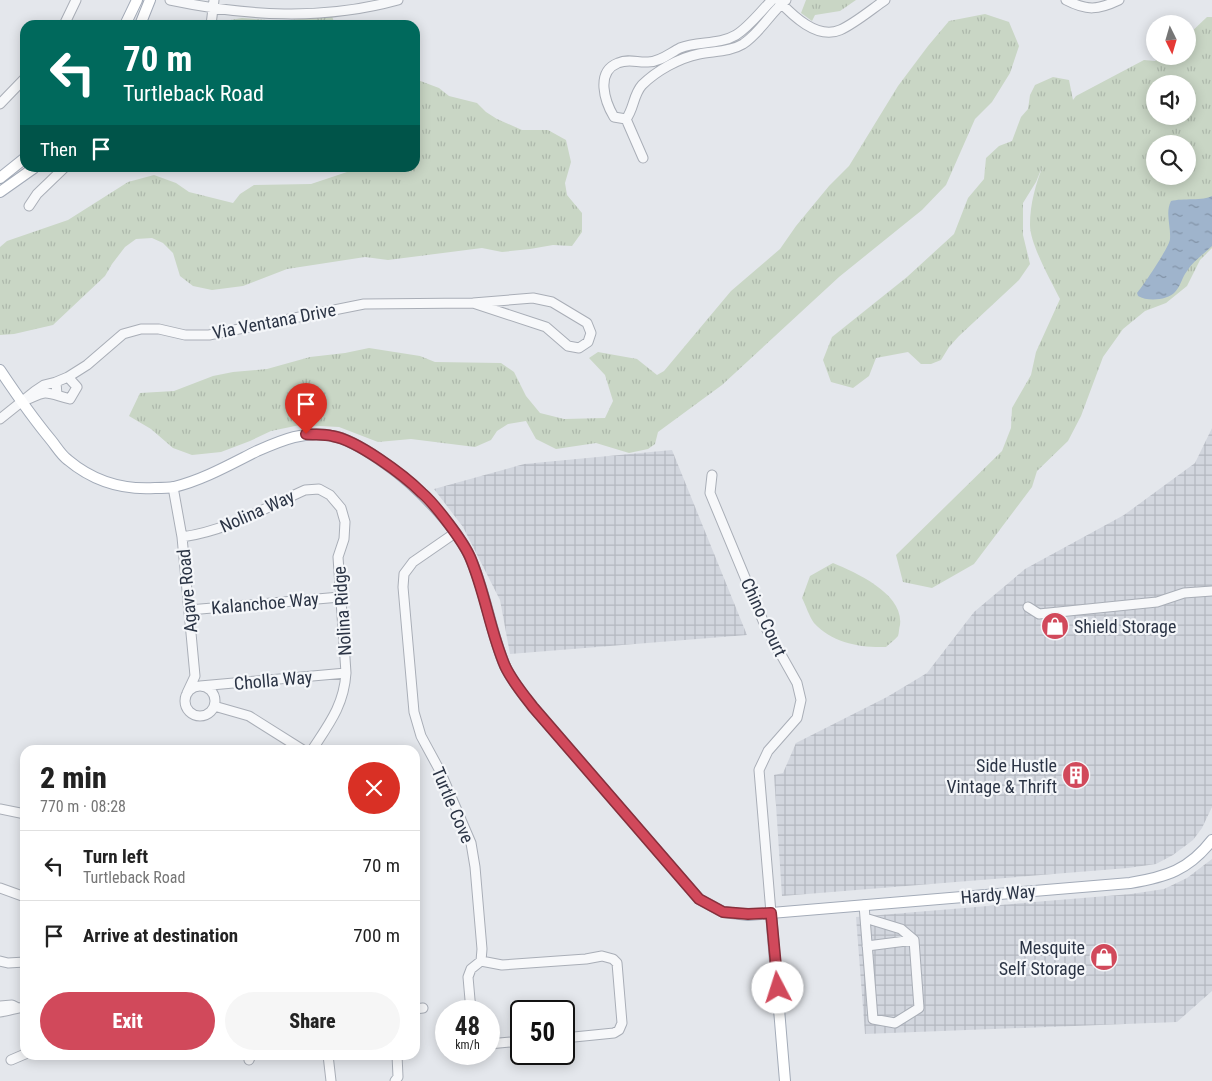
<!DOCTYPE html>
<meta charset="utf-8">
<style>
body{margin:0;font-family:"Roboto Condensed",sans-serif;background:#f6f6f6;color:#222;height:100vh;display:flex;flex-direction:column;font-size:19px;white-space:nowrap}
*{box-sizing:border-box;margin:0}
p{font-size:16px;color:#767676}
.icon{flex:none;width:28px;height:28px;fill:none;stroke:currentColor;stroke-width:2;stroke-linecap:round;stroke-linejoin:round}
.map{position:relative;flex:1;overflow:hidden}
.side{position:absolute;left:20px;top:745px;width:400px;height:315px;display:flex;flex-direction:column;background:#fff;border-radius:15px;box-shadow:0 2px 12px #0003}
.side>*{flex:none}
.hud{position:absolute;left:20px;top:20px;width:400px;height:152px;border-radius:15px;box-shadow:0 2px 12px #0003;background:#00695c;color:#fff;overflow:hidden}
.needle{width:32px;rotate:175deg}
.buttons{position:absolute;left:1146px;top:15px;display:grid;gap:10px}
.buttons a{display:grid;place-items:center;width:50px;height:50px;border-radius:50%;background:#fff;box-shadow:0 2px 12px #0003;font-size:25px}
.speed{position:absolute;left:435px;top:1000px;display:flex;gap:10px;font-size:25px;font-weight:700;text-align:center}
.speed>*{display:grid;place-content:center;width:65px;height:65px;border-radius:50%;background:#fff;box-shadow:0 2px 12px #0003;line-height:1}
.speed small{font-size:12px;font-weight:400}
.speed .limit{border:2px solid #111;border-radius:8px;background:#fff;color:#111}
.pin{position:absolute;display:grid;place-items:center;width:42px;height:42px;color:#fff;margin:-51px -21px;border-radius:50% 50% 50% 0;rotate:-45deg;box-shadow:0 0 5px #0007}
.pin .icon{rotate:45deg}
.me{position:absolute;width:55px;margin:-28px;rotate:355deg;stroke-linejoin:round;filter:drop-shadow(0 0 4px #0008)}
.turn{display:flex;align-items:center;gap:18px;height:105px;padding:0 20px;font-size:22px}
.turn .icon{width:65px;height:65px;stroke-width:2.5}
.turn b{display:block;font-size:35px;line-height:42px}
.then{display:flex;align-items:center;height:48px;padding:0 20px;background:#0003;gap:10px;font-size:19px}
.round{display:grid;place-items:center;flex:none;width:52px;height:52px;border-radius:26px;background:#f6f6f6}
.overview{display:flex;align-items:center;justify-content:space-between;height:85px;padding:0 20px}
h1{font-size:30px;font-weight:800;line-height:38px}
.button{display:flex;gap:10px;margin-top:auto;padding:10px 20px}
.button a{flex:1;height:58px;border-radius:30px;background:#d1495b;color:#fff;font-size:20px;font-weight:800;line-height:58px;text-align:center}
.button a+a{background:#f6f6f6;color:#222}
ul{padding:0;list-style:none}
li{display:flex;align-items:center;gap:15px;height:70px;padding:0 20px;border-top:1px solid #e0e0e0}
li div{flex:1}
li b{display:block;font-size:19px}
li em{font-style:normal}
.map>svg:first-child{display:block}
.industrial{fill:url(#industrial-grid)}
.grass{fill:url(#grass-tufts);fill-rule:evenodd}
.water{fill:url(#water-ripples)}
.lines{fill:none;stroke-linecap:round;stroke-linejoin:round}
.minor-casing{stroke:#a9aeb7;stroke-width:11}
.major-casing{stroke:#a3abb8;stroke-width:12}
.minor{stroke:#f7f8fa;stroke-width:9}
.major{stroke:#fff;stroke-width:10}
.route-casing{stroke:#882f3b;stroke-width:12}
.route{stroke:#d1495b;stroke-width:9}
.labels{text-anchor:middle;dominant-baseline:central;stroke-width:4.5;stroke-linejoin:round;paint-order:stroke}
.street-label{font-size:18px;fill:#2b3445;stroke:#f4f6f9}
.poi-label{font-size:18px;fill:#2b3445;stroke:#f4f6f9;text-anchor:end}
</style>
<div class="map">
<svg width="1212" height="1081" viewBox="0 0 1212 1081">
<defs>
<pattern id="industrial-grid" width="8" height="8" patternUnits="userSpaceOnUse" patternTransform="scale(1.25)"><rect width="8" height="8" fill="#d2d6de"/><path d="M0 4h8M4 0v8" fill="none" stroke="#b4b8c0"/></pattern>
<pattern id="grass-tufts" width="24" height="20" patternUnits="userSpaceOnUse" patternTransform="scale(1.25)"><rect width="24" height="20" fill="#c9d6c5"/><path d="M3 7l-1-3M5 7V3M7 7l1-3M15 17l-1-3M17 17v-4M19 17l1-3" fill="none" stroke="#adb8ab"/></pattern>
<pattern id="water-ripples" width="26" height="14" patternUnits="userSpaceOnUse" patternTransform="scale(1.25)"><rect width="26" height="14" fill="#9fb4cc"/><path d="M2 4q2-2 4 0t4 0M15 11q2-2 4 0t4 0" fill="none" stroke="#8293a7"/></pattern>
</defs>
<rect width="100%" height="100%" fill="#e4e7ec"/>
<path class="industrial" d="M 1212,428 L 1212,807 L 1202,828 L 1193,840 L 1173,855 L 1156,864 L 1128,868 L 782,896 L 774,775 L 783,773 L 796,743 L 887,697 L 927,673 L 974,612 L 1025,569 L 1124,515 L 1195,463 Z
M 672,450 L 747,635 L 510,654 L 500,600 L 463,527 L 434,489 L 524,464 Z
M 1212,859 L 1212,991 L 1177,1022 L 865,1034 L 856,917 L 1131,894 L 1164,889 L 1187,878 Z"/>
<path class="grass" d="M 806,0 L 856,0 L 840,11 L 815,15 L 812,21 L 801,13 Z
M 985,14 L 1009,22 L 1019,46 L 1010,73 L 992,102 L 975,119 L 946,185 L 922,210 L 839,277 L 722,385 L 658,432 L 655,444 L 648,449 L 629,453 L 596,443 L 556,449 L 536,439 L 526,421 L 508,424 L 497,431 L 491,440 L 475,447 L 411,439 L 378,442 L 339,427 L 300,425 L 271,431 L 250,441 L 221,452 L 192,455 L 173,448 L 151,429 L 129,416 L 140,393 L 174,391 L 213,376 L 233,372 L 267,369 L 310,357 L 345,353 L 369,348 L 420,356 L 435,362 L 501,363 L 514,372 L 526,396 L 540,413 L 564,419 L 605,418 L 613,401 L 605,375 L 589,358 L 598,352 L 637,359 L 657,375 L 664,371 L 731,291 L 780,249 L 796,226 L 829,186 L 849,166 L 898,86 L 928,46 L 949,21 Z
M 332,16 L 335,25 L 218,25 L 219,22 L 242,18 L 280,21 Z
M 1207,17 L 1212,17 L 1212,248 L 1200,260 L 1187,286 L 1166,303 L 1145,311 L 1123,329 L 1103,357 L 1081,416 L 1068,441 L 1037,471 L 1032,487 L 974,564 L 932,588 L 903,582 L 896,555 L 1002,451 L 1011,428 L 1012,408 L 1031,375 L 1036,352 L 1060,299 C 1051,281 1030,244 1030,225 C 1030,203 1036,184 1043,165 L 1036,182 L 1023,203 L 1023,235 L 1030,264 L 1019,280 L 959,336 L 949,347 L 941,360 L 931,364 L 921,364 L 908,352 L 876,358 L 869,376 L 853,388 L 831,382 L 823,360 L 832,337 L 907,277 L 954,234 L 968,198 L 984,179 L 986,158 L 999,146 L 1012,141 L 1021,117 L 1028,109 L 1030,95 L 1035,85 L 1053,77 L 1069,80 L 1073,100 L 1076,96 L 1144,60 L 1155,61 L 1161,56 L 1188,56 L 1188,35 ZM 1155,84 L 1188,84 L 1188,116 L 1155,116 ZM 1155,144 L 1188,144 L 1188,176 L 1155,176 Z
M 415,79 L 439,88 L 449,96 L 477,103 L 486,112 L 497,119 L 522,130 L 548,130 L 566,140 L 571,162 L 565,183 L 567,195 L 582,213 L 582,232 L 572,246 L 553,245 L 530,249 L 502,252 L 482,248 L 388,260 L 365,257 L 287,269 L 243,286 L 212,290 L 193,286 L 180,276 L 173,253 L 163,243 L 152,238 L 136,239 L 125,247 L 112,264 L 105,276 L 53,325 L 14,334 L 0,335 L 0,247 L 7,241 L 68,220 L 128,182 L 154,175 L 176,183 L 189,192 L 233,203 L 240,194 L 254,185 L 311,184 L 353,170 L 379,172 L 375,168 L 415,168 Z
M 833,563 C 857,573 904,594 900,625 C 899,628 899,633 898,636 C 895,640 890,643 886,647 C 861,648 832,643 814,623 C 809,616 806,606 802,598 L 810,576 Z"/>
<path class="water" d="M 1212,196 L 1212,246 C 1204,254 1193,261 1187,271 C 1182,277 1181,286 1175,292 C 1168,300 1148,302 1138,296 L 1137,293 C 1143,286 1170,246 1170,239 C 1171,227 1165,212 1171,201 C 1182,198 1204,201 1212,196 Z"/>
<g class="lines">
<g class="minor-casing">
<path id="minor" d="M 170,0 C 246,16 322,21 398,0
M 778,0 C 792,15 817,40 840,30 C 854,24 872,9 885,0
M 1066,0 C 1087,11 1098,10 1119,0
M 64,25 L 76,0
M 211,25 L 214,0
M 0,104 L 25,78
M 626,119 L 614,117 C 605,102 595,72 618,63 C 629,58 638,63 648,62 C 660,62 670,53 680,48 C 698,41 719,45 736,35 C 749,27 761,11 772,0
M 626,119 C 634,109 633,95 642,85 C 656,71 679,58 699,54 C 713,51 730,52 743,44 C 761,32 770,13 786,0
M 626,119 L 643,158
M 29,206 L 37,194 L 64,168
M 68,377 L 87,365 L 123,334 L 141,329 L 159,329 L 185,335 L 209,335 L 364,304 L 473,303 L 533,298 L 552,302 L 587,323 L 591,333 L 588,342 L 579,348 L 568,346 L 546,327 L 473,303
M 22,402 C 48,389 44,392 70,399 L 77,387 L 68,377 L 56,382 L 57,395
M 0,419 L 35,391 L 44,385 L 56,382
M 712,475 L 710,493 L 766,628 L 797,683 L 801,700 L 797,718 L 768,751 L 759,770 L 771,913
M 173,487 L 182,537 L 195,676 L 187,693
M 455,533 L 413,562 L 404,574 L 403,587 L 414,712 L 421,736 L 440,771 L 471,843 L 475,867 L 482,949 L 481,961 L 471,969 L 468,977 L 471,1011
M 182,537 C 226,531 265,508 305,490 L 319,489 L 330,495 L 341,508 L 345,522 L 344,539 L 338,557 L 346,673 C 344,705 329,724 312,750
M 1028,607 L 1039,614 L 1157,602 L 1184,593 L 1212,591
M 189,610 L 340,597
M 200,686 L 346,673
M185 701a15 15 0 1 1 30 0a15 15 0 1 1-30 0Z
M 214,706 L 249,716 L 303,750
M 0,809 L 25,814
M 0,888 L 25,897
M 864,905 L 873,1019 L 895,1023 L 919,1008 L 914,940 L 867,946
M 865,918 L 901,929 L 914,940
M 0,961 L 8,963 L 25,962
M 481,961 L 502,965 L 586,959 L 602,956 L 613,959 L 617,963 L 622,1023 L 619,1030 L 614,1033 L 564,1038
M 0,1006 L 12,1005 L 18,1008
M 415,1009 L 423,1008
M 0,1012 C 9,1011 16,1008 25,1007
M 489,1044 L 521,1041
M 328,1055 L 331,1081
M 11,1060 L 25,1054
M 249,1060 L 251,1055
M 395,1081 L 398,1077 L 397,1055"/>
</g>
<g class="major-casing">
<path id="major" d="M 125,25 L 137,0
M 140,25 L 150,0
M 0,178 L 25,158
M 0,192 L 34,168
M 0,370 C 16,394 32,417 51,440 C 56,446 61,455 68,460 C 93,481 123,490 155,488 C 161,488 168,488 174,487 C 203,480 231,464 257,451 C 282,440 305,430 333,436 C 350,439 372,454 386,464 C 415,484 454,524 469,555 C 486,591 490,631 505,666 C 512,681 523,694 533,707 L 699,899 L 723,912 L 748,915 L 1130,883 C 1166,877 1189,870 1212,840
M 771,913 L 785,1081"/>
</g>
<use href="#minor" class="minor"/>
<use href="#major" class="major"/>
</g>
<g class="lines">
<g class="route-casing">
<path id="route" d="M 306,434 C 314,435 324,434 332,436 C 357,440 404,475 422,493 C 435,504 463,541 470,557 C 485,592 490,631 505,666 C 512,681 523,694 533,707 L 699,899 L 723,912 L 748,914 L 771,913 L 778,988"/>
</g>
<use href="#route" class="route"/>
</g>
<defs>
<g id="shop-disc" transform="scale(1.4375)"><circle r="9.5" fill="#d1495b" stroke="#f4f6f9"/><path d="M-5-2.5h2.3a2.7 3.5 0 0 1 5.4 0H5L5.5 6h-11ZM-1.5-2.5h3a1.5 2.3 0 0 0-3 0Z" fill="#fff"/></g>
<g id="building-disc" transform="scale(1.4375)"><circle r="9.5" fill="#d1495b" stroke="#f4f6f9"/><path d="M-4-6H4V6H1V3H-1V6H-4ZM-2.5-4.3h1.7v1.8h-1.7ZM.8-4.3h1.7v1.8H.8ZM-2.5-1h1.7V.8h-1.7ZM.8-1h1.7V.8H.8Z" fill="#fff"/></g>
</defs>
<g fill-rule="evenodd">
<use href="#shop-disc" x="1055" y="626"/>
<use href="#building-disc" x="1076" y="775"/>
<use href="#shop-disc" x="1104" y="957"/>
</g>
<g class="labels">
<g class="street-label">
<text transform="translate(274 321) rotate(-11)">Via Ventana Drive</text>
<text transform="translate(257 511) rotate(-24)">Nolina Way</text>
<text transform="translate(187 591) rotate(-95)">Agave Road</text>
<text transform="translate(265 603) rotate(-5)">Kalanchoe Way</text>
<text transform="translate(342 611) rotate(-94)">Nolina Ridge</text>
<text transform="translate(764 617) rotate(65)">Chino Court</text>
<text transform="translate(273 680) rotate(-5)">Cholla Way</text>
<text transform="translate(453 805) rotate(67)">Turtle Cove</text>
<text transform="translate(998 894) rotate(-5)">Hardy Way</text>
</g>
<g class="poi-label">
<text x="1074" y="626" text-anchor="start">Shield Storage</text>
<text x="1057" y="765">Side Hustle<tspan x="1057" dy="21">Vintage &amp; Thrift</tspan></text>
<text x="1085" y="947">Mesquite<tspan x="1085" dy="21">Self Storage</tspan></text>
</g>
</g>
</svg>
<div class="buttons">
<a><svg class="needle" viewBox="-14 -14 28 28"><path d="M0-13l5 13h-10z" fill="#e53935"/><path d="M0 13l5-13h-10z" fill="#767676"/></svg></a>
<a><svg class="icon" aria-label="sound" viewBox="0 0 24 24"><path d="M4 9h4l5-4v14l-5-4H4zM17 9q2 3 0 6"/></svg></a>
<a><svg class="icon" aria-label="search" viewBox="0 0 24 24"><circle cx="10" cy="10" r="6"/><path d="M15 15l6 6"/></svg></a>
</div>
<div class="speed"><div>48<small>km/h</small></div><div class="limit">50</div></div>
<div class="pin" style="left:306px;top:434px;background:#d93025"><svg class="icon" aria-label="arrive" viewBox="0 0 24 24"><path d="M6 21V4h12l-3 4 3 4H6"/></svg></div>
<svg class="me" style="left:778px;top:988px" viewBox="-20 -20 40 40"><circle r="19" fill="#fff"/><path d="M0-13L10 11 0 6-10 11z" fill="#d1495b"/></svg>
<div class="hud">
<div class="turn"><svg class="icon" aria-label="left" viewBox="0 0 24 24"><path d="M17 20v-9H6M10 6l-5 5 5 5"/></svg><div><b>70 m</b>Turtleback Road</div></div>
<div class="then">Then<svg class="icon" aria-label="arrive" viewBox="0 0 24 24"><path d="M6 21V4h12l-3 4 3 4H6"/></svg></div>
</div>
<section class="side">
<div class="overview"><div><h1>2 min</h1><p>770 m · 08:28</p></div><a class="round" style="background:#d93025;color:#fff"><svg class="icon" aria-label="close" viewBox="0 0 24 24"><path d="M6 6l12 12M18 6L6 18"/></svg></a></div>
<ul>
<li><svg class="icon" aria-label="left" viewBox="0 0 24 24"><path d="M17 20v-9H6M10 6l-5 5 5 5"/></svg><div><b>Turn left</b><p>Turtleback Road</p></div><em>70 m</em></li>
<li><svg class="icon" aria-label="arrive" viewBox="0 0 24 24"><path d="M6 21V4h12l-3 4 3 4H6"/></svg><div><b>Arrive at destination</b></div><em>700 m</em></li>
</ul>
<div class="button"><a>Exit</a><a>Share</a></div>
</section>
</div>
